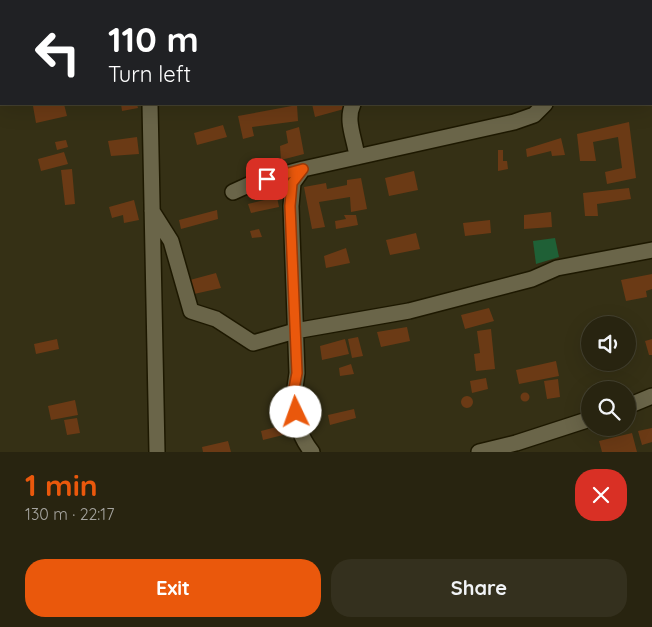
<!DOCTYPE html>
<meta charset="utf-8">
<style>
body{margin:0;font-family:Quicksand,sans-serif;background:#34301e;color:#f1f3f6;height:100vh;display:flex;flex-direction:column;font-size:19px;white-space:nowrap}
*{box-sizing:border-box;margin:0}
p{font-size:16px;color:#a5a49f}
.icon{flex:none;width:28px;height:28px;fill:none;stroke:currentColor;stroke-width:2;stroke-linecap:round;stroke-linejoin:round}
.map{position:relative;height:452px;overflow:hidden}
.sheet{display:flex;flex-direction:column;background:#282410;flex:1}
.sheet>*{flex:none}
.hud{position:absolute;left:0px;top:0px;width:652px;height:105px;box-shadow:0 5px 20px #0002,0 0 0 1px #444130;background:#202124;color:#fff;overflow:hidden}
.buttons{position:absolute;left:581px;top:316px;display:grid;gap:10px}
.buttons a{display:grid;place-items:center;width:55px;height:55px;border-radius:50%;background:#282410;box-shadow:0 5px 20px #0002,0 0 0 1px #444130;font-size:25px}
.pin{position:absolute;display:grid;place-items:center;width:42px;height:42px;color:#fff;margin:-21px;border-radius:10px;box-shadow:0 2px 8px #0006}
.me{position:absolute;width:55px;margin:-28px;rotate:357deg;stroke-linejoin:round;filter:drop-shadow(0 0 4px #0008)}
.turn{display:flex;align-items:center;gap:18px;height:105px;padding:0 25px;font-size:22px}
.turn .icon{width:65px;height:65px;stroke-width:2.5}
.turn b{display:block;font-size:35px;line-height:42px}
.round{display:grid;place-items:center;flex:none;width:52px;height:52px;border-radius:20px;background:#34301e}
.summary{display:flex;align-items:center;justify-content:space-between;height:85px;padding:0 25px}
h1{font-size:30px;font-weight:700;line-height:38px;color:#ea580c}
.cta{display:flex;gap:10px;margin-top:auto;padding:10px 25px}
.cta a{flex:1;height:58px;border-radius:20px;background:#ea580c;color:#fff;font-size:20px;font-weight:700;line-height:58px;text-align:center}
.cta a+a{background:#34301e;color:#f1f3f6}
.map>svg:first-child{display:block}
.green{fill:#1f6036}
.building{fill:#6b3a15}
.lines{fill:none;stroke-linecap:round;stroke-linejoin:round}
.minor-casing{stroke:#1d1800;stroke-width:18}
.minor{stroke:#6a6549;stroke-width:15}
.route-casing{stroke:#983908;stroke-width:12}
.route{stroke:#ea580c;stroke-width:9}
</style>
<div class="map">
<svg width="652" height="452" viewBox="0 0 652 452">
<rect width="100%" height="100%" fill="#353015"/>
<path class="green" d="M 555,238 L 559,257 L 536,264 L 533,241 Z"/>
<path class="building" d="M 43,104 L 64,104 L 67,116 L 36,123 L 33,106 Z
M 121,104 L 137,104 L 138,108 L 122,111 Z
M 312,104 L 342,104 L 344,109 L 315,117 Z
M 297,105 L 298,121 L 252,127 L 254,136 L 243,139 L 238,116 Z
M 629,122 L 636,178 L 607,184 L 605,172 L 622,168 L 618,137 L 593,142 L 596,161 L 580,161 L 577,134 Z
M 223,125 L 227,137 L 197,145 L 194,133 Z
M 299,127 L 304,154 L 281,160 L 280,146 L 288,143 L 286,131 Z
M 137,137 L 139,154 L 111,156 L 108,141 Z
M 561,138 L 565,155 L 552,156 L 551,151 L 527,157 L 526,149 Z
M 66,140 L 68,147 L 57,150 L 55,142 Z
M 498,150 L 503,150 L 503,161 L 507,161 L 508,169 L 498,171 Z
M 64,152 L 68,164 L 41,171 L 38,159 Z
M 72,169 L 75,204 L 65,205 L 61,170 Z
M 414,171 L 418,190 L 389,196 L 385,178 Z
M 361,178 L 367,209 L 351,212 L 350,197 L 319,202 L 325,227 L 312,229 L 304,187 L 326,183 L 327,189 L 347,185 L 347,180 Z
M 629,188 L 631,199 L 597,204 L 598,216 L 585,216 L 583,193 Z
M 277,197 L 279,207 L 251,213 L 248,204 Z
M 134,200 L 139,220 L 124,223 L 123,215 L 112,218 L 109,207 Z
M 217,210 L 218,219 L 181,229 L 179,220 Z
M 551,212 L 552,227 L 524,229 L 524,215 Z
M 344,215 L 356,215 L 358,225 L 336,229 L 335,221 L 346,219 Z
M 490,220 L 491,233 L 465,236 L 463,223 Z
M 259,229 L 262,237 L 252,238 L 250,231 Z
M 416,233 L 420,249 L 390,255 L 386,240 Z
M 346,248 L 350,263 L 326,268 L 324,256 Z
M 216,273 L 221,288 L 194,294 L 190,280 Z
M 652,274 L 652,289 L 646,291 L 647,297 L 626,301 L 621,280 Z
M 489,308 L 494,321 L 465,329 L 461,315 Z
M 407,327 L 410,341 L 381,347 L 377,332 Z
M 491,329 L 495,369 L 476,371 L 474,354 L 480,353 L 477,331 Z
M 358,337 L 363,356 L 352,358 L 348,339 Z
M 57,339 L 59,349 L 36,354 L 34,344 Z
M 345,339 L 349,354 L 322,360 L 320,346 Z
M 652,339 L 652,355 L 649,355 L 645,341 Z
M 556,361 L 559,376 L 519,384 L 516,370 Z
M 351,364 L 354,374 L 340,376 L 339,368 Z
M 486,378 L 488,389 L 472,393 L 470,381 Z
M 558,379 L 560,397 L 547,399 L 544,381 Z
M520.5 397a4.5 4.5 0 1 1 9 0a4.5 4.5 0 1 1-9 0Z
M461 402a6 6 0 1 1 12 0a6 6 0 1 1-12 0Z
M 75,400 L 78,415 L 51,420 L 48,406 Z
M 354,409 L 356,418 L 330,425 L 328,415 Z
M 77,418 L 80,433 L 67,435 L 64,420 Z
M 284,425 L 287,434 L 263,440 L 261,431 Z
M 652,428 L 652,442 L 642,445 L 638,431 Z
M 632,433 L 637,452 L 602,452 L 599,441 Z
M 228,441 L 231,452 L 203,452 L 202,447 Z"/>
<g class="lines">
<g class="minor-casing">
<path id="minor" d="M 82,0 L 82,1
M 128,0 L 128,1
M 282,0 L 283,1
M 407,1 L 420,0
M 578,1 L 578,0
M 0,90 L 1,90
M 150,104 L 157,452
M 353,104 C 345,121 355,139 357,157
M 233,192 L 255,182 L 303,169
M 152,211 L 171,241 L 191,311 L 216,319 L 253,343 L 295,331 L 409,311 L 532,279 L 557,268 L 652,250
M 628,406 L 652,396
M 312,452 C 293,429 292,401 297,373 L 291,206 L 293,183 L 303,169 L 514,122 L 534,115 L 545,104
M 479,452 L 516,443 L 590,419"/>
</g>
<use href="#minor" class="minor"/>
</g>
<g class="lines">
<g class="route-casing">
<path id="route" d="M 267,179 L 303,169 L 292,183 L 290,206 L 297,373 L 292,399 L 296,412"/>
</g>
<use href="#route" class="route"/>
</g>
</svg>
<div class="buttons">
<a><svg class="icon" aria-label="sound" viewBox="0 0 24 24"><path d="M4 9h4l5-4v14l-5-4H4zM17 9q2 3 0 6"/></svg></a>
<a><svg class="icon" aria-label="search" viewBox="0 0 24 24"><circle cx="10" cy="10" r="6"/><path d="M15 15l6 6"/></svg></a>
</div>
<div class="pin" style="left:267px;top:179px;background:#d93025"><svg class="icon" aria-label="arrive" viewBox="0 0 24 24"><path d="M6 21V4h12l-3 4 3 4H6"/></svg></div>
<svg class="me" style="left:296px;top:412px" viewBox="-20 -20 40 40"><circle r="19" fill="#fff"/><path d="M0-13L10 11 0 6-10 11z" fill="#ea580c"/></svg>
<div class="hud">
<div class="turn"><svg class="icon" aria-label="left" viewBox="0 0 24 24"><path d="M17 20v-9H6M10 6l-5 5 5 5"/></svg><div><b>110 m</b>Turn left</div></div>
</div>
</div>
<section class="sheet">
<div class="summary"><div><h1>1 min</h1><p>130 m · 22:17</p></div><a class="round" style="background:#d93025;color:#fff"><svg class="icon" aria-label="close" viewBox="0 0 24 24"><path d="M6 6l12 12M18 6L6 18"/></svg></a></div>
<div class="cta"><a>Exit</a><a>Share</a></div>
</section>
